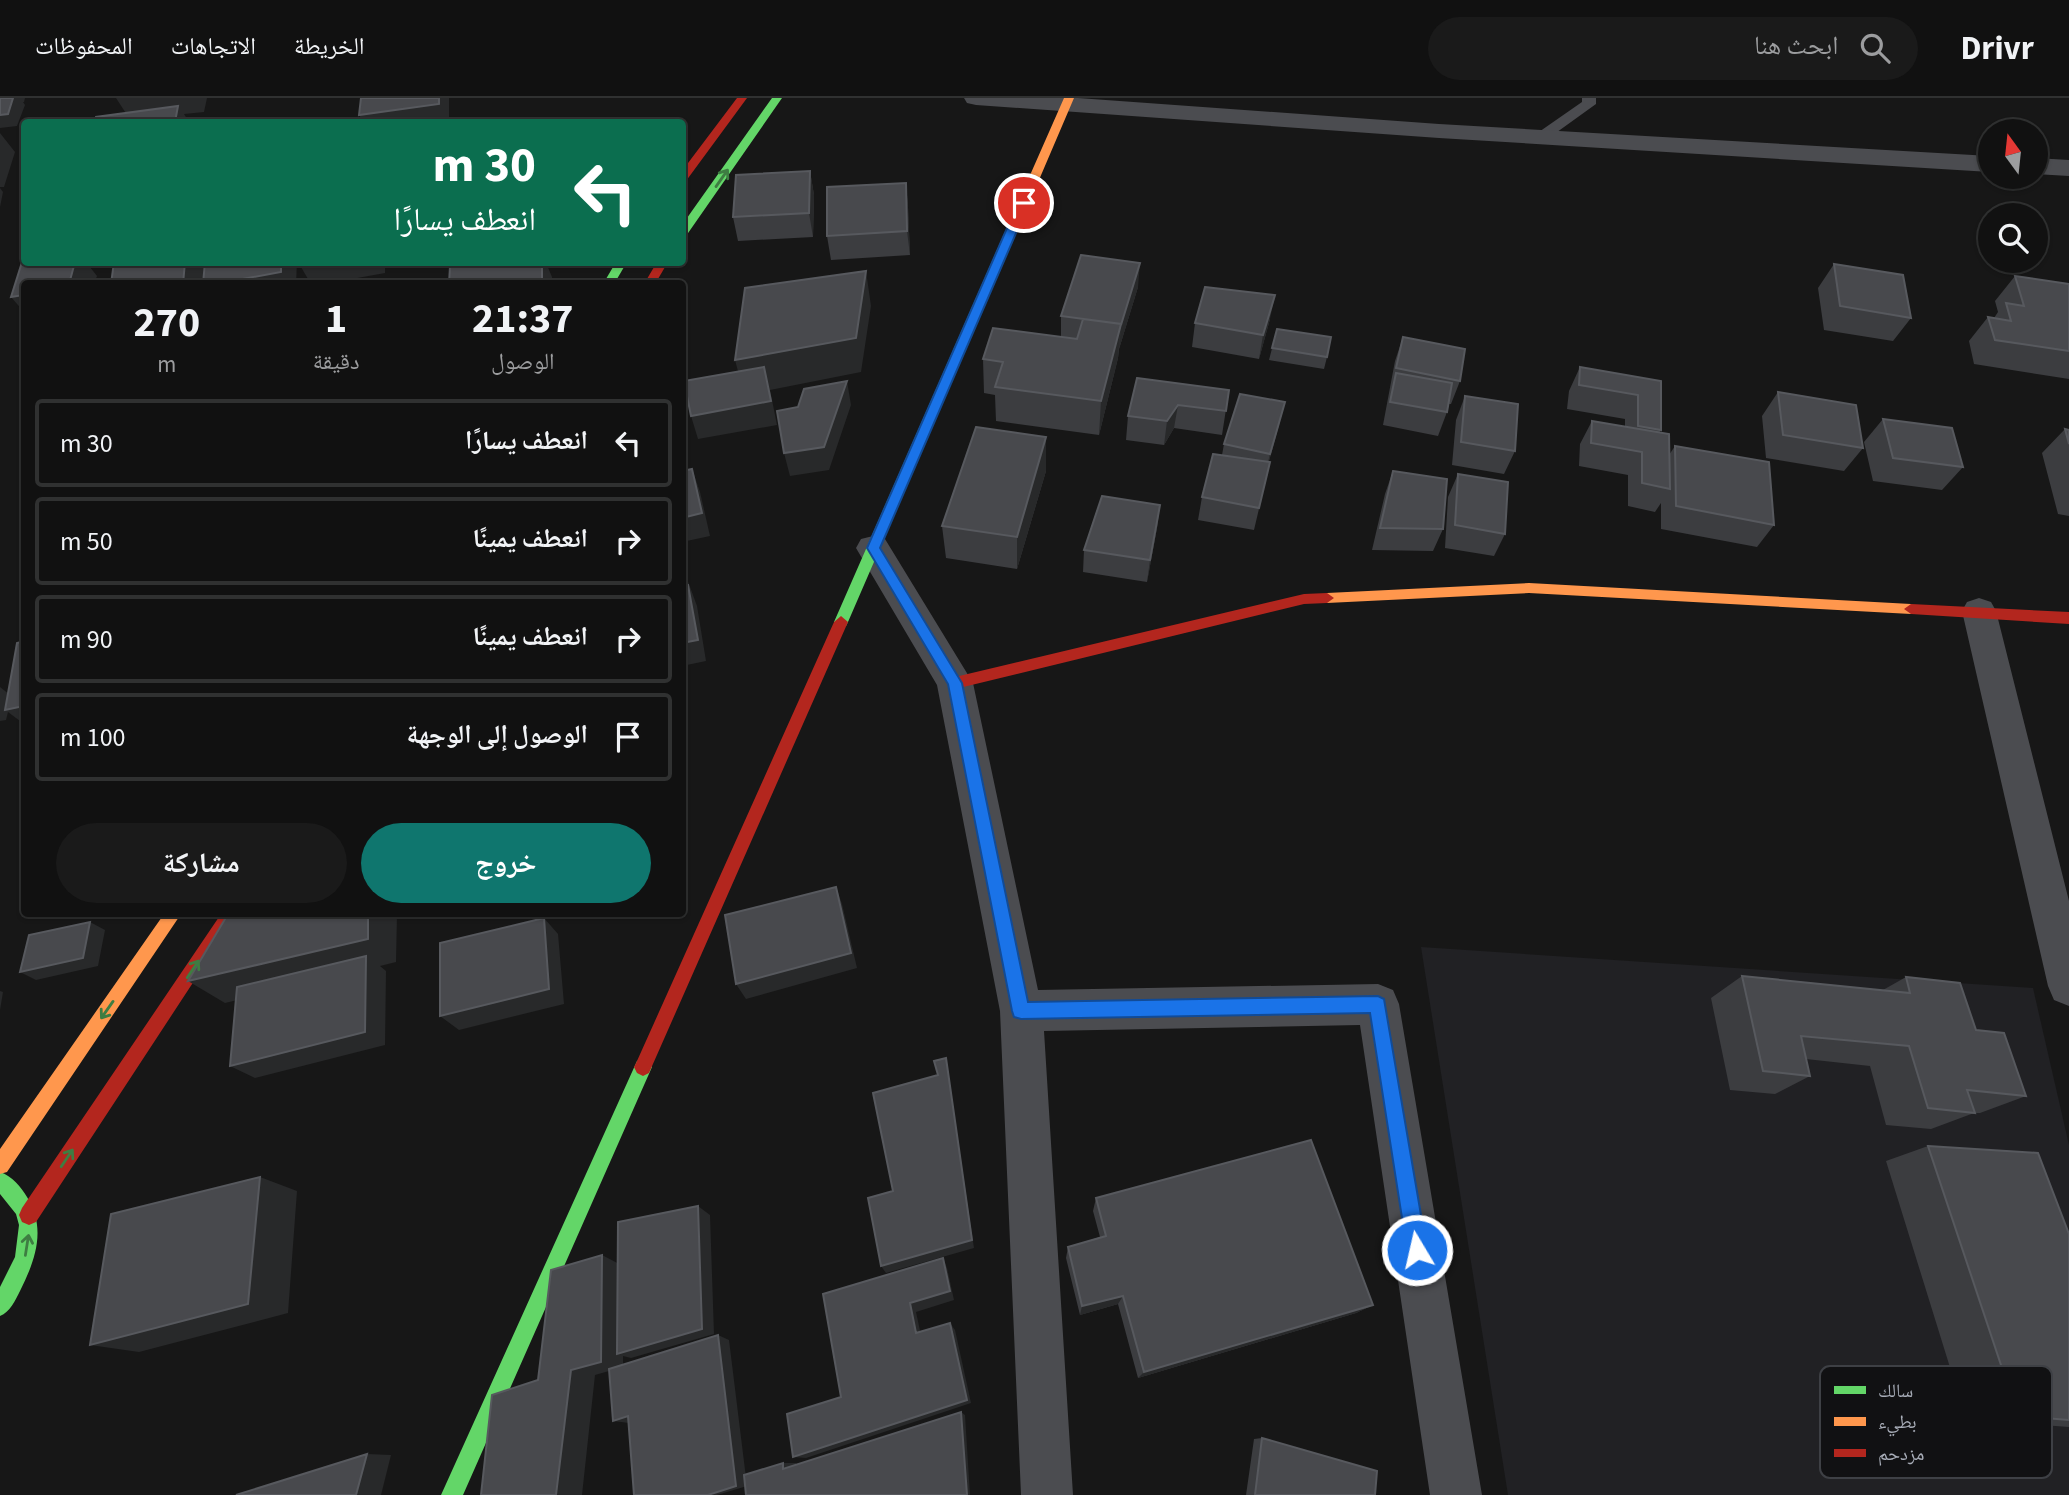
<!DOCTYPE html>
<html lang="ar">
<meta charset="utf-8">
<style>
body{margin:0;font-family:"Source Sans 3","Noto Naskh Arabic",sans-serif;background:#1a1a1a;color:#f1f3f6;direction:rtl;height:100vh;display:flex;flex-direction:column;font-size:26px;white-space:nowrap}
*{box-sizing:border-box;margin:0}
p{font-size:23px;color:#9c9d9f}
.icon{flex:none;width:38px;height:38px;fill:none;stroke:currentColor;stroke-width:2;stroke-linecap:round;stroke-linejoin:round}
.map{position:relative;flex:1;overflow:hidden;direction:ltr}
.side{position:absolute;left:21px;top:182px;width:665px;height:637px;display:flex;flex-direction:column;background:#111;border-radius:7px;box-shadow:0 2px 5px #0004,0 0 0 2px #303131;direction:rtl}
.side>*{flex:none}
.top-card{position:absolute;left:21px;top:21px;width:665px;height:147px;border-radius:7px;box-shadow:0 2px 5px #0004,0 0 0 2px #303131;direction:rtl;background:#0b6e4f;color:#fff;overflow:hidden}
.needle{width:46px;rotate:345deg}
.tools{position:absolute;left:1978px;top:21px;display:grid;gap:14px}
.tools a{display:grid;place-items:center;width:70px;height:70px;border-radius:50%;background:#111;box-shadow:0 2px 5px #0004,0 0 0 2px #303131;font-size:35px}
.pin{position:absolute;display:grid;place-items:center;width:60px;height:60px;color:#fff;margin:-30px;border:4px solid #fff;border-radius:50%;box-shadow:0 2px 7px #0007}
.me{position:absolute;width:77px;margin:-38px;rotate:351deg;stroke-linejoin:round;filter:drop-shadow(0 0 5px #0008)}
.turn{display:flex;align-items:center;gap:24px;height:147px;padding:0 35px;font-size:32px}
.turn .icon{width:91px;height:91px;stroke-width:2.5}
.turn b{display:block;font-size:49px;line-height:60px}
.eta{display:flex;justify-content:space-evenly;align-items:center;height:119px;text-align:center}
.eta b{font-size:42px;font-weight:700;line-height:49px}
.primary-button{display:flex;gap:14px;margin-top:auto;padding:14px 35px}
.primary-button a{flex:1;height:80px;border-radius:42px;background:#0f766e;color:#fff;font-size:28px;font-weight:700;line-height:80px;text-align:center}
.primary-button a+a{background:#1a1a1a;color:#f1f3f6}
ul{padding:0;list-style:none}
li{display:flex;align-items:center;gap:21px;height:88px;margin:0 14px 10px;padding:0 21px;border:4px solid #303131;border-radius:7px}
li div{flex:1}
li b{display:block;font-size:26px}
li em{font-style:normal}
header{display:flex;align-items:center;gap:42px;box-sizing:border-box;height:98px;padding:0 35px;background:#111;border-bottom:2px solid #303131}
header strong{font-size:33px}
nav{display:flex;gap:38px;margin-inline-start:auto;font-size:24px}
.search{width:490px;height:63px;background:#1a1a1a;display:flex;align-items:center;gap:18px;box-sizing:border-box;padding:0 24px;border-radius:38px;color:#9c9d9f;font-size:26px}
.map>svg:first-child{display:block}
.built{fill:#212124}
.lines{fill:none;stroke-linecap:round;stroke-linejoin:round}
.lane{fill:#4b4c50;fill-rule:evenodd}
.street{fill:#4b4c50;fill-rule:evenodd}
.fast{fill:#63d668;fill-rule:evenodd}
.slow{fill:#ff974d;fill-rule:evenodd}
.jam{fill:#b3261e;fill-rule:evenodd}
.wall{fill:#3c3d40}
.shaded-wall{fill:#28292a}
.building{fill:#48494d;stroke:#57595e;stroke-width:2}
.oneway{stroke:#3e7d42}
.route{fill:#1a73e8;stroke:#114b97;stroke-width:2}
.key{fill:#111113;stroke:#3e4045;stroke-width:2}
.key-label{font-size:19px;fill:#a8adb8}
</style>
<header>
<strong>Drivr</strong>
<div class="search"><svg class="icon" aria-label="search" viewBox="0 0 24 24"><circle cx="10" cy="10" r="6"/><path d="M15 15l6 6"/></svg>ابحث هنا</div>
<nav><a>الخريطة</a><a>الاتجاهات</a><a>المحفوظات</a></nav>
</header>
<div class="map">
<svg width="2069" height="1397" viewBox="0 0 2069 1397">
<rect width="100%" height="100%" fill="#171717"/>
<path class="built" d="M 1421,849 L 2033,890 L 2069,1047 L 2069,1397 L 1508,1397 Z"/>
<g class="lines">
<path class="lane" d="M 1582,0 L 1596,0 L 1596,6 L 1546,42 L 1536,42 L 1536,36 L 1582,4 Z"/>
<path class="street" d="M 964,0 L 1078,0 L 1439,26 L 1990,58 L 1990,74 L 1439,40 L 976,7 L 967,5 Z
M 2035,60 L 2069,62 L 2069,78 L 2035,76 Z
M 873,438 L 885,441 L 973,585 L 1038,892 L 1378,886 L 1393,892 L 1399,906 L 1482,1397 L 1430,1397 L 1360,927 L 1044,933 L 1073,1397 L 1021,1397 L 1000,913 L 937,587 L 856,450 L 861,441 Z
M 1979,500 L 1991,504 L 1996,513 L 2069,803 L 2069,908 L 2054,902 L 2048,888 L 1962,513 L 1967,504 Z"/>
<path class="fast" d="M 772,0 L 782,0 L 686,138 L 682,139 L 682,127 Z
M 1003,149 L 1009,152 L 848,524 L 846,528 L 836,528 L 834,524 L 997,152 Z
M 616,164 L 627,164 L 614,186 L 603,186 Z
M 643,960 L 649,963 L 652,969 L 463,1397 L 441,1397 L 637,963 Z
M 0,1074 C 12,1078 21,1089 27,1099 C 47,1131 35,1163 20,1193 C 15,1203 10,1214 0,1218 L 0,1189 L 15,1159 L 19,1127 L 16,1116 L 0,1096 Z"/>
<path class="slow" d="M 1064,0 L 1074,0 L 1009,152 L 999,154 L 997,152 Z
M 1529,485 L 1911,506 L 1918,511 L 1911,516 L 1529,495 L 1327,505 L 1320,500 L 1327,495 Z
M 164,816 L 181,816 L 7,1074 L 0,1076 L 0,1051 Z"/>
<path class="jam" d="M 737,0 L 747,0 L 686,83 L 682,84 L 682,73 Z
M 657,164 L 668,164 L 655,186 L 644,186 Z
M 1327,495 L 1334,500 L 1327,505 L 1304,506 L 955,591 L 948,585 L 955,579 L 1304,496 Z
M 1911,506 L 2069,514 L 2069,526 L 1911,516 L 1904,511 Z
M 841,518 L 848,524 L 649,975 L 643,978 L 637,975 L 634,969 L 637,963 L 834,524 Z
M 221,816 L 238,816 L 36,1124 L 29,1127 L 22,1124 L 19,1117 L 22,1110 Z"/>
</g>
<path class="wall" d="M 810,73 L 814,97 L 813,139 L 738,143 L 733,119 Z
M 906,85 L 908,109 L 910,157 L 831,162 L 827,138 Z
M 1834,166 L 1911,220 L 1893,243 L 1824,232 L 1818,190 Z
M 2015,178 L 2069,186 L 2069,281 L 1974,266 L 1969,243 L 1988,219 L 1994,220 L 1998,214 L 1995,203 Z
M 1138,189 L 1119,251 L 1118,260 L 1099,337 L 996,323 L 995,297 L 984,295 L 983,261 L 1061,239 L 1061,218 Z
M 1270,221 L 1259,261 L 1192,249 L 1195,225 Z
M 1277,231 L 1327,259 L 1324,271 L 1269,262 Z
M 1403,239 L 1460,283 L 1451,306 L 1449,306 L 1447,314 L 1438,338 L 1383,327 L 1395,263 Z
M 1580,269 L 1661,283 L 1661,332 L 1659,335 L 1669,357 L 1675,348 L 1774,427 L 1757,449 L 1661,431 L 1661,405 L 1655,414 L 1628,408 L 1628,377 L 1579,368 L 1580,346 L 1592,323 L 1625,329 L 1625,321 L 1567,311 L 1569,293 Z
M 1229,292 L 1222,337 L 1174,330 L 1164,347 L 1126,342 L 1128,318 Z
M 1778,294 L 1863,350 L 1844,373 L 1766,360 L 1762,318 Z
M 1465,298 L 1515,353 L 1504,376 L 1452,367 L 1456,322 Z
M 1883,321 L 1963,369 L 1942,392 L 1873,383 L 1864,344 Z
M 1279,327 L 1269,363 L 1270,364 L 1254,432 L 1198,422 L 1202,399 L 1222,357 L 1224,346 Z
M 2065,331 L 2069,332 L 2069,418 L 2058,416 L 2042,355 Z
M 1046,339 L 1046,373 L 1017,471 L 946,460 L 942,428 Z
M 1393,373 L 1443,431 L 1433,453 L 1372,452 L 1385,396 Z
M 1458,376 L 1505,436 L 1494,458 L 1445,450 L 1448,399 Z
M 1160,407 L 1157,430 L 1147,484 L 1083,474 L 1084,452 Z
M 1742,878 L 1883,892 L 1906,879 L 1976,932 L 2026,998 L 1980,1015 L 1974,1015 L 1931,1031 L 1886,1027 L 1870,968 L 1806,961 L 1810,978 L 1775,996 L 1730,992 L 1711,900 Z
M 1928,1048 L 2069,1136 L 2069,1329 L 1966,1321 L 1886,1063 Z
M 1096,1100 L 1373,1207 L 1356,1215 L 1138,1280 L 1118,1206 L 1080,1217 L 1066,1160 L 1068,1149 L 1100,1139 L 1093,1113 Z
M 1262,1340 L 1375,1397 L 1246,1397 L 1254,1341 Z"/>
<path class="shaded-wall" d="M 0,0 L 25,0 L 24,4 L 23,4 L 25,7 L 17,28 L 0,30 Z
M 116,0 L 207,0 L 204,14 L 184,16 L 189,24 L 131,23 Z
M 439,0 L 449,0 L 449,24 L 363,24 L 359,17 Z
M 0,35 L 15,54 L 4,89 L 0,89 Z
M 810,73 L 814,97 L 813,139 L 809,115 Z
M 906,85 L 908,109 L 910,157 L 907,133 Z
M 0,90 L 3,94 L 0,109 Z
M 75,164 L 86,164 L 97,178 L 94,186 L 69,186 Z
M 185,164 L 205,164 L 202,186 L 183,186 Z
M 281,164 L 297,164 L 296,186 L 215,186 Z
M 298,164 L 385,164 L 385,175 L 324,186 L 311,186 Z
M 460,164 L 549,164 L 550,167 L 547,167 L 552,179 L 552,186 L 468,182 Z
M 1140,165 L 1138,189 L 1119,251 L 1121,227 Z
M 866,173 L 871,208 L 861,274 L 770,292 L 777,327 L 698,341 L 691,318 L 744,296 L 735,262 Z
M 24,197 L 24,214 L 11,199 Z
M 1275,197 L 1270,221 L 1259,261 L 1263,237 Z
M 1121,226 L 1118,260 L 1099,337 L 1101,303 Z
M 847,283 L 851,307 L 829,372 L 790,378 L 784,355 Z
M 1285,304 L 1279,327 L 1264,380 L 1270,356 Z
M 1178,307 L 1174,330 L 1164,347 L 1167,323 Z
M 1046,339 L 1046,373 L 1017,471 L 1017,439 Z
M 692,371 L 700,394 L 710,438 L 682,444 L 682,420 Z
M 1160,407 L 1157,430 L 1147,484 L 1150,462 Z
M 682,467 L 697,508 L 706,563 L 682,568 L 684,487 Z
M 0,589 L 24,608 L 24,626 L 8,614 L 6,622 L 0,623 Z
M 836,789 L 842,806 L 857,870 L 746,901 L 736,886 Z
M 368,816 L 397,816 L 396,864 L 380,868 L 386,873 L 385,947 L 255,980 L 230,968 L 366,871 L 225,905 L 188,883 Z
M 544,820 L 558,836 L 564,906 L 459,932 L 440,918 Z
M 90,824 L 105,832 L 98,868 L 36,882 L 20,874 Z
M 0,893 L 3,894 L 0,912 Z
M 946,960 L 974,1150 L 886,1175 L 881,1168 Z
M 260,1079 L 297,1093 L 288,1215 L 139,1254 L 90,1247 Z
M 698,1108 L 710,1117 L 714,1236 L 631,1260 L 623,1258 L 623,1269 L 595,1277 L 582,1397 L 556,1397 L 571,1272 L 602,1157 L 623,1168 Z
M 943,1160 L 947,1170 L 954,1202 L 916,1214 L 922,1242 L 916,1235 L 910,1205 Z
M 1123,1198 L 1118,1206 L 1080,1217 L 1082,1208 Z
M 1373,1207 L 1356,1215 L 1138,1280 L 1144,1274 Z
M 950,1225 L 955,1232 L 971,1305 L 806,1360 L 793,1359 Z
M 718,1237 L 729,1242 L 747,1388 L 717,1397 L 708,1397 Z
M 961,1314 L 965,1317 L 970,1397 L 967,1397 Z
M 628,1318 L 629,1325 L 613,1323 Z
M 367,1356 L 391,1357 L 381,1397 L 356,1397 Z
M 783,1365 L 796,1365 L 797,1371 L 783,1371 Z"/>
<path class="building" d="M 0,0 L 13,0 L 8,16 L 0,17 Z
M 361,0 L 439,0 L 439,6 L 359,17 Z
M 178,8 L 175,24 L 95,24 L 96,19 Z
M 810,73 L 809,115 L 733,119 L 736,77 Z
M 906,85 L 907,133 L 827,138 L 827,89 Z
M 1081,157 L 1140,165 L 1121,227 L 1121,226 L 1061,218 Z
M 23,161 L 24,161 L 24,164 L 75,164 L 69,186 L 24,186 L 24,197 L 11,199 Z
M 114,164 L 185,164 L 183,186 L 111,186 Z
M 205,164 L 281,164 L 281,174 L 215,186 L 203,186 Z
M 473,164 L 542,164 L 542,186 L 449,186 L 450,168 Z
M 1834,166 L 1903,177 L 1911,220 L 1840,208 Z
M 866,173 L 856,240 L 735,262 L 745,190 Z
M 2015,178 L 2069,186 L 2069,253 L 1995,242 L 1988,219 L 2011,223 L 2006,205 L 2024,208 Z
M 1205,189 L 1275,197 L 1263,237 L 1195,225 Z
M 1083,221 L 1121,226 L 1101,303 L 995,289 L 1003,264 L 983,261 L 993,230 L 1077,241 Z
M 1277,231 L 1331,239 L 1327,259 L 1272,250 Z
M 1403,239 L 1465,251 L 1460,283 L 1396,270 Z
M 764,269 L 771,303 L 691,318 L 684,283 Z
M 1580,269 L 1661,283 L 1661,332 L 1638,328 L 1638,297 L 1579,287 Z
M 1396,275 L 1452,285 L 1447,314 L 1390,304 Z
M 1137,280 L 1229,292 L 1226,313 L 1178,307 L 1167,323 L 1128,318 Z
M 847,283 L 824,349 L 784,355 L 777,313 L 798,309 L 804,291 Z
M 1778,294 L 1856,307 L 1863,350 L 1783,337 Z
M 1240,296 L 1285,304 L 1270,356 L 1224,346 Z
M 1465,298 L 1518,306 L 1515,353 L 1461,344 Z
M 1883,321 L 1952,330 L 1963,369 L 1893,360 Z
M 1592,323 L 1669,336 L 1670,391 L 1642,385 L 1642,354 L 1591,345 Z
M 976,329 L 1046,339 L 1017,439 L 942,428 Z
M 2065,331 L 2069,332 L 2069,346 Z
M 1675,348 L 1769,364 L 1774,427 L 1676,408 Z
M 1213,356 L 1270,364 L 1259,410 L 1202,399 Z
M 692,371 L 702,415 L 682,420 L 682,373 Z
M 1393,373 L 1447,381 L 1443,431 L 1380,430 Z
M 1458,376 L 1508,384 L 1505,436 L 1455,427 Z
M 1102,398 L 1160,407 L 1150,462 L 1084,452 Z
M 682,476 L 684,487 L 688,487 L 698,542 L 682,545 Z
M 24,512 L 24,525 L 21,525 Z
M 24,543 L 24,608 L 5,612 L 17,545 Z
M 836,789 L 851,855 L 736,886 L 725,817 Z
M 228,816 L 368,816 L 368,841 L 188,883 Z
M 544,820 L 549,891 L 440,918 L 440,845 Z
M 90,824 L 83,860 L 20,874 L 29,837 Z
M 366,858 L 365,934 L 230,968 L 237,889 Z
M 1742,878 L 1910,895 L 1906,879 L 1960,885 L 1976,932 L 2004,935 L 2026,998 L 1967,992 L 1975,1015 L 1928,1010 L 1909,948 L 1801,938 L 1810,978 L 1763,973 Z
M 946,960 L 972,1142 L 881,1168 L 868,1100 L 893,1093 L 873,995 L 938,977 L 934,963 Z
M 1311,1042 L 1373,1207 L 1144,1274 L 1123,1198 L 1082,1208 L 1068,1149 L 1106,1138 L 1096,1100 Z
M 1928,1048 L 2038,1055 L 2069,1136 L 2069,1322 L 2018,1318 Z
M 260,1079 L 248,1206 L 90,1247 L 111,1116 Z
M 698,1108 L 702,1231 L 617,1256 L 618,1124 Z
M 602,1157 L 601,1264 L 571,1272 L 556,1397 L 481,1397 L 492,1297 L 538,1282 L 551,1172 Z
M 943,1160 L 950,1193 L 910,1205 L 916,1235 L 950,1225 L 967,1302 L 793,1359 L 787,1316 L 841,1299 L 823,1196 Z
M 718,1237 L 736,1388 L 708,1397 L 634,1397 L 628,1318 L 613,1323 L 609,1271 Z
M 961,1314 L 967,1397 L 746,1397 L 744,1377 L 783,1365 L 783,1371 Z
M 1262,1340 L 1377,1373 L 1375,1397 L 1255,1397 Z
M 367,1356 L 356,1397 L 236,1397 Z"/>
<defs><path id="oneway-shaft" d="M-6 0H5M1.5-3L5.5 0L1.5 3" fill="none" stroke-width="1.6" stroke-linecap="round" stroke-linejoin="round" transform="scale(1.75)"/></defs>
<g class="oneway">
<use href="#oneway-shaft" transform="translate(722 80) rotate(-55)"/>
<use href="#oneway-shaft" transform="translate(193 871) rotate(-56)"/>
<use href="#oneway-shaft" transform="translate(107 912) rotate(125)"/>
<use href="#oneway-shaft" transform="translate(67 1060) rotate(-56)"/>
<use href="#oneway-shaft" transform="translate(27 1147) rotate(-81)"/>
</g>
<path class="route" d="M 1024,102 L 1029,105 L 880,450 L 962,585 L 1028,904 L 1378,898 L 1384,901 L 1427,1152 L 1424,1159 L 1417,1162 L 1410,1159 L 1407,1152 L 1370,915 L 1021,921 L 1014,919 L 1012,913 L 948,586 L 867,450 L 1018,105 Z"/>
<rect x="1820" y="1268" width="232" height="112" rx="10" class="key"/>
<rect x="1834" y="1288" width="32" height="8" fill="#63d668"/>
<rect x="1834" y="1319" width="32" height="9" fill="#ff974d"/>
<rect x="1834" y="1351" width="32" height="8" fill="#b3261e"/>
<g class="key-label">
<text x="1878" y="1299">سالك</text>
<text x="1878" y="1330">بطيء</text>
<text x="1878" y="1362">مزدحم</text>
</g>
</svg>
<div class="tools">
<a><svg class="needle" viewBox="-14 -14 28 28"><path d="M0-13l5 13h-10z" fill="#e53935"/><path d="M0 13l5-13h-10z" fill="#9c9d9f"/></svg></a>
<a><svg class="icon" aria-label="search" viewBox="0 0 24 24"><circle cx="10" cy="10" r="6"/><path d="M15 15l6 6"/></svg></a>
</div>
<div class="pin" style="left:1024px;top:105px;background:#d93025"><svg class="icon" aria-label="arrive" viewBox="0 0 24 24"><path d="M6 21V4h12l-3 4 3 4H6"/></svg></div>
<svg class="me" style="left:1417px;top:1152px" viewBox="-20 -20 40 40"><circle r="17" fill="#1a73e8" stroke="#fff" stroke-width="3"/><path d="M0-11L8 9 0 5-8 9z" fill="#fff"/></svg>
<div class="top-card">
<div class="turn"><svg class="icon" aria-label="left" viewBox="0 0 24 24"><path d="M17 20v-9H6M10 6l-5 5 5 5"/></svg><div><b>30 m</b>انعطف يسارًا</div></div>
</div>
<section class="side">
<div class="eta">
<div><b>21:37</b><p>الوصول</p></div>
<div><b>1</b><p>دقيقة</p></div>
<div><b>270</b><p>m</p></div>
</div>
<ul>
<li><svg class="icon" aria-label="left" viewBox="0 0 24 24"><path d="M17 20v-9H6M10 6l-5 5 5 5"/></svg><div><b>انعطف يسارًا</b></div><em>30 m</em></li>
<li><svg class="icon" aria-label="right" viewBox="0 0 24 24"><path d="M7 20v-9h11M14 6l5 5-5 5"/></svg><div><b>انعطف يمينًا</b></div><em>50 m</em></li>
<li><svg class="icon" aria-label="right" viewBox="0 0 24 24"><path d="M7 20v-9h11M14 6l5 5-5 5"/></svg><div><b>انعطف يمينًا</b></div><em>90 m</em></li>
<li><svg class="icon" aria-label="arrive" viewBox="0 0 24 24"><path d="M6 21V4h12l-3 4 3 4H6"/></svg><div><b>الوصول إلى الوجهة</b></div><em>100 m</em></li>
</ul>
<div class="primary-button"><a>خروج</a><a>مشاركة</a></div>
</section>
</div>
